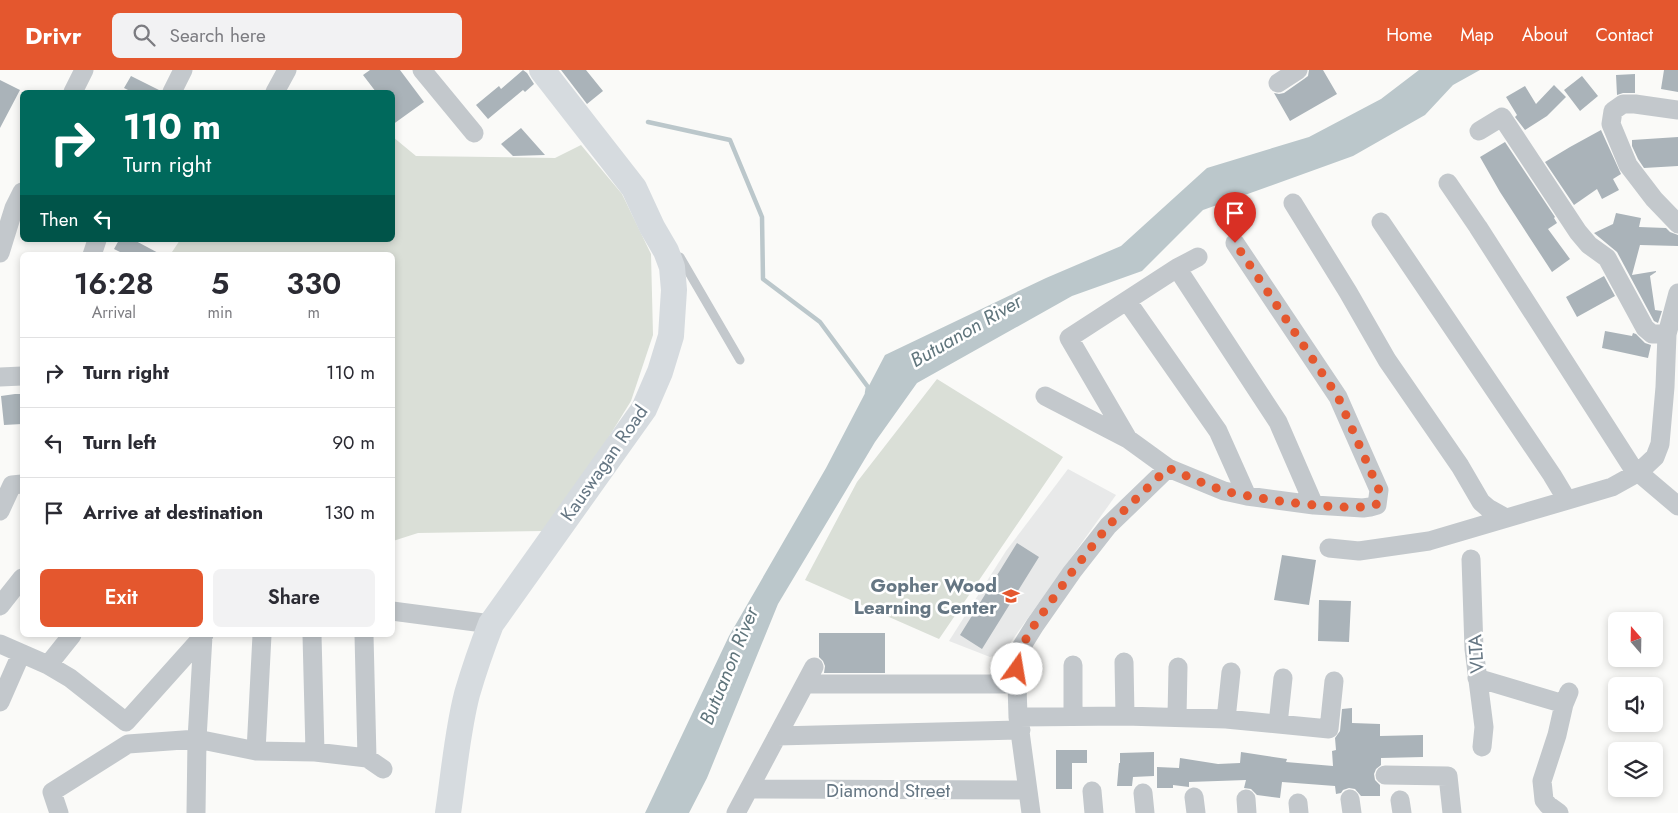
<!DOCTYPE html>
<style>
body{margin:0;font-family:Jost,sans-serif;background:#f2f2f3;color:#2b2b33;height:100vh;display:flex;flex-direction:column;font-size:19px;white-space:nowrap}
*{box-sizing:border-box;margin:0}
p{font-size:16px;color:#7c7c81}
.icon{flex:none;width:28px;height:28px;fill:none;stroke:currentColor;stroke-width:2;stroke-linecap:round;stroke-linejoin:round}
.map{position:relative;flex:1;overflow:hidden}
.panel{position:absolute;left:20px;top:182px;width:375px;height:385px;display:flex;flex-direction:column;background:#fff;border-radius:8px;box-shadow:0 2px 8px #0003}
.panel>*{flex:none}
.guide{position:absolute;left:20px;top:20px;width:375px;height:152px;border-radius:8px;box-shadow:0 2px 8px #0003;background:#00695c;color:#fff;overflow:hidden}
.needle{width:32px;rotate:340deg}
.tools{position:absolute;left:1608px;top:542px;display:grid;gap:10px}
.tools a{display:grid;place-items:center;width:55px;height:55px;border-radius:8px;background:#fff;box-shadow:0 2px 8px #0003;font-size:25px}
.pin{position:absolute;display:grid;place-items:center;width:42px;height:42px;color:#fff;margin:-51px -21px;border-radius:50% 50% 50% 0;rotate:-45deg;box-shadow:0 0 5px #0007}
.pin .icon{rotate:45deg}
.me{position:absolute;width:55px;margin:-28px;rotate:13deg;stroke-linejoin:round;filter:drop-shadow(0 0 4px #0008)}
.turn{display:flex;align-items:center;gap:18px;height:105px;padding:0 20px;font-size:22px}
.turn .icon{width:65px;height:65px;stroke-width:2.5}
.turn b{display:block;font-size:35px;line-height:42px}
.then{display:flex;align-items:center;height:48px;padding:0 20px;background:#0003;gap:10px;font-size:19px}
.eta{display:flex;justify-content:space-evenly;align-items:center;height:85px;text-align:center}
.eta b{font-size:30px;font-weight:600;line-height:35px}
.action{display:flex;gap:10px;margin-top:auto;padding:10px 20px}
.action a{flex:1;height:58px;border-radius:8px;background:#e4572e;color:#fff;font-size:20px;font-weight:600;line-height:58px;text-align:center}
.action a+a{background:#f2f2f3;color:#2b2b33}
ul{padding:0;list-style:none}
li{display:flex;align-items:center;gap:15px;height:70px;padding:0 20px;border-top:1px solid #e1e1e2}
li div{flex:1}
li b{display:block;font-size:19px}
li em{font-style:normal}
header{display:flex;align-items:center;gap:30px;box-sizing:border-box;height:70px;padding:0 25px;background:#e4572e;color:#fff}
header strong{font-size:24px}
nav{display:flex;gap:28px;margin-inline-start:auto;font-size:18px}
.search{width:350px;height:45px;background:#f2f2f3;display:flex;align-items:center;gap:12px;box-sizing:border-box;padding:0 18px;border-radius:8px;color:#7c7c81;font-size:19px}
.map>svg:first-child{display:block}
.built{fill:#e8e9e9}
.green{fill:#dadfd7}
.water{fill:#bbc7cb}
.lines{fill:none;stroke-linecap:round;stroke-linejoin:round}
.stream{stroke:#bbc7cb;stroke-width:4.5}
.building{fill:#aab3b9}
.lane{stroke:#c3c8cc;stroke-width:9}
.street{stroke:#c3c8cc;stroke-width:19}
.secondary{stroke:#d6dbdf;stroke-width:26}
.route{stroke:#e4572e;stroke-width:9;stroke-dasharray:0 16.2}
.labels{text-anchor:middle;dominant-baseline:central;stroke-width:5;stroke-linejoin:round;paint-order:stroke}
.street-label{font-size:19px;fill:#657683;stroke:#fff}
.poi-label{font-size:19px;font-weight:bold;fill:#657683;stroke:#fff;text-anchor:end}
.water-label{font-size:20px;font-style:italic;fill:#60757c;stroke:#fff}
</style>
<header>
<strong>Drivr</strong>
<div class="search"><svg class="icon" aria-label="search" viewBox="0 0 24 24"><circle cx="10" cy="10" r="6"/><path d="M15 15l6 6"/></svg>Search here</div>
<nav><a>Home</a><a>Map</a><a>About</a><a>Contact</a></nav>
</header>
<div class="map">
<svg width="1678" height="743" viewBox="0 0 1678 743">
<rect width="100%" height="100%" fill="#fafaf8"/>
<path class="built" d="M 1068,399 L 1116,425 L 1003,583 L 990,587 L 949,571 L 1006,481 Z"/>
<path class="green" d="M 393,67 L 416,86 L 555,88 L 581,75 L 622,124 L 651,184 L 653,265 L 631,331 L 589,399 L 543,461 L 418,463 L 393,471 L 392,185 L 170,185 L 180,170 L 392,170 Z
M 937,309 L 1063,387 L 939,569 L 805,510 L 857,412 Z"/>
<path class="water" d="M 1419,0 L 1480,0 L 1453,15 L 1425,45 L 1353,86 L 1203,140 L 1142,201 L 1072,226 L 917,313 L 875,372 L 778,534 L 707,708 L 689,743 L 645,743 L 729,566 L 826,398 L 885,285 L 1046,208 L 1121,176 L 1207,98 L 1309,67 L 1381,29 Z"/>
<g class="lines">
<path class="stream" d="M 648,52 L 730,70 L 762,147 L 763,209 L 820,252 L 868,317 L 867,323"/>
</g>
<path class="building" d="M 370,0 L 400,0 L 424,32 L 392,55 L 392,22 L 376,22 L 363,5 Z
M 523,0 L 527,3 L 534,14 L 525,22 L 523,20 L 488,49 L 476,35 L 499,16 L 501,19 Z
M 561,0 L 586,0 L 603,21 L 587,34 Z
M 1309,0 L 1323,0 L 1337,24 L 1290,51 L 1274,23 L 1279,24 L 1284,23 L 1304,9 L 1308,6 Z
M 1664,0 L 1678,0 L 1678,22 L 1661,19 Z
M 1635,4 L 1635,23 L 1623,23 L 1617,25 L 1616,5 Z
M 131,6 L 161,21 L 161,22 L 132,22 L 124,18 Z
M 1582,6 L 1598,26 L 1580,41 L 1564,20 Z
M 0,10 L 20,20 L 0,58 Z
M 1554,15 L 1566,27 L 1547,46 L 1525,60 L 1515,47 L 1517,45 L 1506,27 L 1525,16 L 1536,34 Z
M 521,58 L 545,85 L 513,86 L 501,74 Z
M 1601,60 L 1621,104 L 1613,109 L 1619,120 L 1602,129 L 1597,119 L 1574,135 L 1545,92 L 1570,77 Z
M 1678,67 L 1678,96 L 1644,98 L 1638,89 L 1632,76 L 1632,70 Z
M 1505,72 L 1555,147 L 1554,148 L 1557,153 L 1548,159 L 1570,189 L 1552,202 L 1500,122 L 1480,87 Z
M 1616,143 L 1641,148 L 1639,157 L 1666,158 L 1670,162 L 1678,165 L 1678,176 L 1640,175 L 1632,205 L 1656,201 L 1656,202 L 1650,206 L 1655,240 L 1662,241 L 1658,253 L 1654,251 L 1617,182 L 1594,163 L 1613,154 Z
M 119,170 L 134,170 L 162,185 L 126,185 L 114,179 Z
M 1604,206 L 1615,226 L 1577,247 L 1566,227 Z
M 1605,261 L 1632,266 L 1633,263 L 1636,264 L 1645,273 L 1651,275 L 1648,288 L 1602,278 Z
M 15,324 L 22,324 L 22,354 L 4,355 L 1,326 Z
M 1017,473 L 1039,487 L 982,579 L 960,565 Z
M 1282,485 L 1316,490 L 1309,535 L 1274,530 Z
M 1319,530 L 1351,531 L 1349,572 L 1318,571 Z
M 819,563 L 885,563 L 885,603 L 824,603 L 825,596 L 823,591 L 819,587 Z
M 1352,638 L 1352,653 L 1380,654 L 1380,666 L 1423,665 L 1423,687 L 1381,688 L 1381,695 L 1376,699 L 1374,704 L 1375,710 L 1380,715 L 1380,726 L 1361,726 L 1355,719 L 1349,718 L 1343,720 L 1341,723 L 1336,724 L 1335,716 L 1282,712 L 1280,728 L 1257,725 L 1251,719 L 1244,718 L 1246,710 L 1189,712 L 1189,717 L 1173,715 L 1173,718 L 1157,718 L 1157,697 L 1179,698 L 1180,688 L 1218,694 L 1240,693 L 1241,682 L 1287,689 L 1286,692 L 1333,696 L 1332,681 L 1336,680 L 1335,668 L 1340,661 L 1342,639 Z
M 1056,680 L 1087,680 L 1087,693 L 1072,693 L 1072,719 L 1056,719 Z
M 1154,682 L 1154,706 L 1133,707 L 1132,716 L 1117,716 L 1119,693 L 1120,693 L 1120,683 Z"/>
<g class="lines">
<path class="lane" d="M 680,187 L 740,290"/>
<path class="street" d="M 422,0 L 474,63
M 1278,13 L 1298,0
M 73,22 L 84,0
M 172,22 L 183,0
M 275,22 L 287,0
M 1678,40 L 1635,34 L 1623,34 L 1613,41 L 1611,54 L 1628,95 L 1654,129 L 1678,154
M 1479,61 L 1502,47 L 1578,162 L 1589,175 L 1607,188 L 1645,258 L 1652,264 L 1667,264
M 1448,113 L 1478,157 L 1632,397 L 1678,436
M 1293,133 L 1348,222 L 1387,290 L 1460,396 L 1481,432 L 1488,438 L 1506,448
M 1381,152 L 1552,405 L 1567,430
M 0,183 L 14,138 L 22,122
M 92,185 L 97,170
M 1177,198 L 1278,352 L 1314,435
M 1127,231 L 1218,361 L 1247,426
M 0,307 L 22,306
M 1045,326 L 1128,369 L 1168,398 L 1224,421 L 1247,426 L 1314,435 L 1363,438 L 1370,437 L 1377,435 L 1379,420 L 1338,327 L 1235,173
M 1128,369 L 1069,268 L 1177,198 L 1198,187
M 0,441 L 12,415 L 22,414
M 1329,478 L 1359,481 L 1429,471 L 1612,417 L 1639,402 L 1655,387 L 1660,374 L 1665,317 L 1667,264 L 1678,223
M 1471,489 L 1474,579 L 1484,657 L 1482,677
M 0,536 L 22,508
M 392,541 L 491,554
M 312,565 L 315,682
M 364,565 L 367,688
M 0,574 L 48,595 L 70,608 L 126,652
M 1124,592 L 1125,646
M 48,595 L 72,565
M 1477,608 L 1564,634
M 805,614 L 1017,614
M 0,632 L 21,584
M 1073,646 L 1073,595
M 1018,647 L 1125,646 L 1226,649 L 1329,659 L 1334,611
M 1177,647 L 1178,597
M 1226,649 L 1231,602
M 126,652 L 204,565
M 1278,654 L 1283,608
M 777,666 L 1021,660
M 256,681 L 262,565
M 1385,705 L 1448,706 L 1452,743
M 749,719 L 1028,720
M 1092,721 L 1094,743
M 1143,723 L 1145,743
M 1194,727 L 1196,743
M 1246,729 L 1247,743
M 1350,729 L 1352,743
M 1400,730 L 1402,743
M 1298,733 L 1299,743
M 59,743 L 52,722 L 128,674 L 197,669 L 256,681 L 315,682 L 367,688 L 383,699
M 196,743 L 197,669 L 203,566
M 736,743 L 814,597
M 1031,743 L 1018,647 L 1017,614 L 1017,584 L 1035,555 L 1072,502 L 1108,456 L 1168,398
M 1559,743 L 1548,735 L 1544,730 L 1542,711 L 1557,665 L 1564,634 L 1569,622"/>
<path class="secondary" d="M 448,743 C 454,703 457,663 467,624 C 474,600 482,577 491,554 L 644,339 L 660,302 L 671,266 L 674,220 L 672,197 L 666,181 L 652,157 L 634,118 L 542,0"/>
</g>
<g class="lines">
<path class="route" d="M 1017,599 L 1017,584 L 1035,554 L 1072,502 L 1108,456 L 1168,398 C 1187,406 1206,415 1225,421 C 1250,428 1356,444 1377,434 L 1379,420 L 1338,327 L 1235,173"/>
</g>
<defs>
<g id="school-bare" transform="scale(1.35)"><path d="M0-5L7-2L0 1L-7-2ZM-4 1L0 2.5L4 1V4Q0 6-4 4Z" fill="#e4572e" stroke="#fff" stroke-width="2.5" paint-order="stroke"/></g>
</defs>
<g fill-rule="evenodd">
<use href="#school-bare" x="1011" y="526"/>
</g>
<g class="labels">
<g class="street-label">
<text transform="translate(604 393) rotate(-55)">Kauswagan Road</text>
<text transform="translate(1476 584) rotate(-94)">VLTA</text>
<text x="888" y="720">Diamond Street</text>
</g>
<g class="poi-label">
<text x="997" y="515">Gopher Wood<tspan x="997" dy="22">Learning Center</tspan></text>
</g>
<g class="water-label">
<text transform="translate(966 261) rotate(-30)">Butuanon River</text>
<text transform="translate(729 596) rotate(-68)">Butuanon River</text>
</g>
</g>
</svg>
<div class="tools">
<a><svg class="needle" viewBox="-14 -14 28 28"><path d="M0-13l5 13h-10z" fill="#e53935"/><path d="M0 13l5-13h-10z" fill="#7c7c81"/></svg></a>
<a><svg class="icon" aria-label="sound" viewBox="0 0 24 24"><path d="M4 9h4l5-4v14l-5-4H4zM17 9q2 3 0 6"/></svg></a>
<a><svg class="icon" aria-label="layers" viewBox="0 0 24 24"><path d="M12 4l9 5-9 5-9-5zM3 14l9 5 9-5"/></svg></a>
</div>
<div class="pin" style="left:1235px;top:173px;background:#d93025"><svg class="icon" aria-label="arrive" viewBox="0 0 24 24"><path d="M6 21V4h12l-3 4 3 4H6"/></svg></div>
<svg class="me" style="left:1017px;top:599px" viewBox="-20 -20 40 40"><circle r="19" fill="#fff"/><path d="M0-13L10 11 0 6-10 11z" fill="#e4572e"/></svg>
<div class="guide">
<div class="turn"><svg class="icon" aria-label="right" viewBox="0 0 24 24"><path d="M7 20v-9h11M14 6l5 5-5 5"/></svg><div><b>110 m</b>Turn right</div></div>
<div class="then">Then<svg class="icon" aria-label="left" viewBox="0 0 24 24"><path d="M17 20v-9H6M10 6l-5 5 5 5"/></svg></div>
</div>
<section class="panel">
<div class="eta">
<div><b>16:28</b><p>Arrival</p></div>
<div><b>5</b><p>min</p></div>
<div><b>330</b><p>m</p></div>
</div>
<ul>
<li><svg class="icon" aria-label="right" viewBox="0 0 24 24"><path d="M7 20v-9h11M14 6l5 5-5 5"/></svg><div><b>Turn right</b></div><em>110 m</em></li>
<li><svg class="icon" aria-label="left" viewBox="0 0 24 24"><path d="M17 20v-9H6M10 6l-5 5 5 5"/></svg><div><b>Turn left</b></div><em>90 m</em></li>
<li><svg class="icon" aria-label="arrive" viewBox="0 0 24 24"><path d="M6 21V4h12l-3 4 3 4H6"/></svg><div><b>Arrive at destination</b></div><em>130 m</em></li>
</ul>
<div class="action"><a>Exit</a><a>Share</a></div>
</section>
</div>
